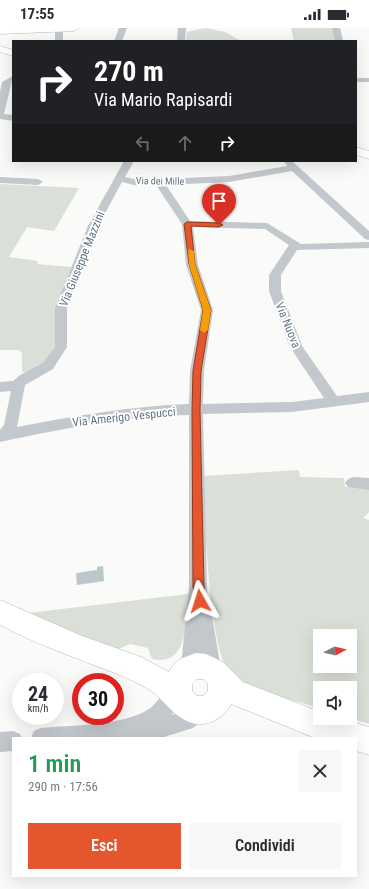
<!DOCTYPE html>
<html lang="it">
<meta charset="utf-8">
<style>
body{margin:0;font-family:"Roboto Condensed",sans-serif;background:#f7f7f7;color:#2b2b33;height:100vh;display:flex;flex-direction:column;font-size:15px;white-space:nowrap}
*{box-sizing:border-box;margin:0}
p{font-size:13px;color:#7c7c81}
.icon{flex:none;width:22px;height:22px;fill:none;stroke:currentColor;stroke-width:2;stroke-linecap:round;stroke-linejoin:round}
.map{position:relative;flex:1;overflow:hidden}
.sheet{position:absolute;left:12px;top:709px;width:345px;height:140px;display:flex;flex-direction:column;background:#fff;border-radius:0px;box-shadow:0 4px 16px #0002}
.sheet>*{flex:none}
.banner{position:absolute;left:12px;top:12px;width:345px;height:122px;border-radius:0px;box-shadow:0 4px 16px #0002;background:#202124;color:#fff;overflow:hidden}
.needle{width:26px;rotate:83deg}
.buttons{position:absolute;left:313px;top:601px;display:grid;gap:8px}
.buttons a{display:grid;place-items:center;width:44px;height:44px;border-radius:0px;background:#fff;box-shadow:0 4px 16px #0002;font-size:20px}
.speed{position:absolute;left:12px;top:645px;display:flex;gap:8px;font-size:20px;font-weight:700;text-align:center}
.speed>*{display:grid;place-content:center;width:52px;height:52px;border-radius:50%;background:#fff;box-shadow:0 4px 16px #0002;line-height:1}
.speed small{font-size:10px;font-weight:400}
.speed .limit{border:6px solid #d22;background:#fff;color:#111}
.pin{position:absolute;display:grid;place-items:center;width:34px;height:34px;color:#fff;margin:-41px -17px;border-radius:50% 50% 50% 0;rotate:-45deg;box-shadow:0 0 4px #0007}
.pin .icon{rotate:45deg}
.me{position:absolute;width:44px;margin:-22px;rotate:354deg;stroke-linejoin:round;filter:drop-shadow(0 0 3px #0008)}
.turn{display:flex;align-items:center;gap:14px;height:84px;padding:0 16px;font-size:18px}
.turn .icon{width:52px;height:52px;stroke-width:2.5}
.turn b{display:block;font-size:28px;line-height:34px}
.lanes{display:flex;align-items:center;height:38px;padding:0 16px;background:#0003;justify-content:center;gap:20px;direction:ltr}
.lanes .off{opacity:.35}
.round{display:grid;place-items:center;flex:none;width:42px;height:42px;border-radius:0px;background:#f7f7f7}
.head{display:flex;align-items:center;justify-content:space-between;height:68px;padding:0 16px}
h1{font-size:24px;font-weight:600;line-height:30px;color:#1e9e55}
.action{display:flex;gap:8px;margin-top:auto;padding:8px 16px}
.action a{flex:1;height:46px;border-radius:0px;background:#e4572e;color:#fff;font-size:16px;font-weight:600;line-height:46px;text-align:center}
.action a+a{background:#f7f7f7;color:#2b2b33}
.status{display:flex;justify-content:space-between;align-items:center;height:28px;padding:0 20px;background:#fff;direction:ltr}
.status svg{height:11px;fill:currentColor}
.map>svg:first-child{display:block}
.green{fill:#dadfd7;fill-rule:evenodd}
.water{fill:#bbc7cb}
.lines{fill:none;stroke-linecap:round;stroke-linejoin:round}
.secondary-casing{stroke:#b3babf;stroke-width:1}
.street{fill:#c3c8cc;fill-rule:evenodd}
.secondary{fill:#fff;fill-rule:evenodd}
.route{fill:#e4572e;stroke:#94391e}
.slow{fill:#f59e0b}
.labels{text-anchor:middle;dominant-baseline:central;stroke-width:4;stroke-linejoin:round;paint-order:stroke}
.far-street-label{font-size:10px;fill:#657683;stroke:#fff}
.street-label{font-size:12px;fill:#657683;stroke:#fff}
</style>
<div class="status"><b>17:55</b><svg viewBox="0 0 49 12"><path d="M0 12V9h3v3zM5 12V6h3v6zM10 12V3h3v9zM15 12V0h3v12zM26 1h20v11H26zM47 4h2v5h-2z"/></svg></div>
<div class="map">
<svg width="369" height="861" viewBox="0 0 369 861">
<rect width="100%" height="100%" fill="#fafaf8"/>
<path class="green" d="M 206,0 L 225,4 L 241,13 L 186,13 L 187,4 Z
M 291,0 L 333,0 L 336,13 L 294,13 Z
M 0,156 L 79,160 L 54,203 L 27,199 L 9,229 L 38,233 L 37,236 L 71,239 C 67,252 60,267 58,281 C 55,310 62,341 22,344 L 22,325 L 19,322 L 0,322 Z
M 299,442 L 300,449 L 344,450 L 345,459 L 369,460 L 369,484 L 363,490 L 369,492 L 369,696 L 350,690 L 350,660 L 320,660 L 320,680 C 295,673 248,662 230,645 C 208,621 205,485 203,448 ZM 320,608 L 350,608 L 350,638 L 320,638 Z
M 188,566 C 185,592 190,639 152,631 L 148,620 L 130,616 L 118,621 L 71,604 L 28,585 Z"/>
<path class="water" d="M 103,538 L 104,553 L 77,557 L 76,545 L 97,542 L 97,539 Z"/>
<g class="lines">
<g class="secondary-casing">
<path id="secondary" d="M 0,0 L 79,0 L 74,3 L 0,6 Z
M 0,18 L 13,22 L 13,28 L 0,24 Z
M 356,119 L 369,123 L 369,131 L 356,127 Z
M 0,572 L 80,607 L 141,629 L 169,644 L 173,637 L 180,631 L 196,625 L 206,626 L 223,634 L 243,654 L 320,684 L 320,690 L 340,690 L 369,699 L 369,727 L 356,723 L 356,710 L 315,710 L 231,676 C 226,688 210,698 196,696 C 175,692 166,673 150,662 C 127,648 103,641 78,631 C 51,621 25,610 0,597 ZM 197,651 L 203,651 L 208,656 L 208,663 L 203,668 L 197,668 L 192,663 L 192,656 Z"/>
</g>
<path class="street" d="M 55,0 L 63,0 L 63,13 L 55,13 Z
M 119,0 L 127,0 L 122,13 L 114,13 Z
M 178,0 L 186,0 L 185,13 L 177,13 Z
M 332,0 L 340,0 L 343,13 L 335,13 Z
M 13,48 L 4,86 L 13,87 L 13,93 L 0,91 L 0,64 L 2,54 Z
M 356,50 L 369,50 L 369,54 L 356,54 Z
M 124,133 L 134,133 L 125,149 L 138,152 L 229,148 L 287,138 L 284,133 L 292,133 L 369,203 L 369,212 L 365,211 L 292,143 L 229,154 L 166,157 L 190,193 L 267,195 L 301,216 L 369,214 L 369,220 L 297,222 L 281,247 L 281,263 L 302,318 L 337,368 L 369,364 L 369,374 L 292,384 L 203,386 L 207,559 L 205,575 L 208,576 L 211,582 L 221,641 L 219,648 L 212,650 L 205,648 L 200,627 L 193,650 L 186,652 L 179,650 L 177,643 L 182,628 L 189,559 L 189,387 C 125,388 61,401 0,414 L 0,402 L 4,397 L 11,363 L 0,364 L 0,354 L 13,353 L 20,347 L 43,335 L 55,319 L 55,280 L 88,198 ZM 122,154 L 138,158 L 156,157 L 182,196 L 186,237 L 201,282 L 190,343 L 189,376 C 131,378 74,388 17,399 L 25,357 L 53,341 L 67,319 L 67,280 L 98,198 ZM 193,199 L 265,201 L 289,217 L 269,247 L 269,263 L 290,319 L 324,370 L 292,374 L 203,376 L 204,343 L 213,282 L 198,237 Z
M 0,149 L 38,151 L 43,154 L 38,157 L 0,155 Z
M 353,449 L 369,450 L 369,462 L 348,459 L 345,455 L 348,451 Z
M 177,650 L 184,653 L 187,660 L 180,675 L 172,687 L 181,684 L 201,672 L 208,675 L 211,682 L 208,689 L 193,700 L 161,710 L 31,710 L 34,703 L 41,700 C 72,697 123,698 149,681 C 161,673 166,655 177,650 Z
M 13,703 L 20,706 L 22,710 L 13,710 L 13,723 L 0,724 L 0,704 Z"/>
<use href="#secondary" class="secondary"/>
</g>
<path class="route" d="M 187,194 L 219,195 L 223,197 L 219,199 L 191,198 L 195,236 L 211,282 L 201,343 L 200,383 L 204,559 L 206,573 L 204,577 L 200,578 L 197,577 L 193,559 L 192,383 L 193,343 L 203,282 L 189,236 L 184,196 Z"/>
<path class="slow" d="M 188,221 L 194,223 L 195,236 L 211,282 L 208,302 L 204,305 L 200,302 L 203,282 L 189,236 Z"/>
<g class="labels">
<g class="far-street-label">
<text transform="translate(160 153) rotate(1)">Via dei Mille</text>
</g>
<g class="street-label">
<text transform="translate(82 231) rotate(-68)">Via Giuseppe Mazzini</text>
<text transform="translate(288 297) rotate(68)">Via Nuova</text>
<text transform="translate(124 389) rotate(-6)">Via Amerigo Vespucci</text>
</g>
</g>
</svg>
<div class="buttons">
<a><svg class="needle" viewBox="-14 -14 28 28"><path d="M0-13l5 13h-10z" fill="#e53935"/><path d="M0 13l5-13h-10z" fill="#7c7c81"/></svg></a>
<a><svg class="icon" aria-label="sound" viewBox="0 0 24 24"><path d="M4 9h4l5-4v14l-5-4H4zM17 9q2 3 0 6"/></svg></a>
</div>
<div class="speed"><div>24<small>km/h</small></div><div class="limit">30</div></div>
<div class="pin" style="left:219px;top:197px;background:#d93025"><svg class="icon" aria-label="arrive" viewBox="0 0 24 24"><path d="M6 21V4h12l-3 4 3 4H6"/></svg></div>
<svg class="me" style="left:200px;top:573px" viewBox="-20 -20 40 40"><path d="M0-17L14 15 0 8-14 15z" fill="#e4572e" stroke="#fff" stroke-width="4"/></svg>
<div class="banner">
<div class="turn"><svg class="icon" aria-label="right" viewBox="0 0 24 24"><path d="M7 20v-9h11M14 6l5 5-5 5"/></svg><div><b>270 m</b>Via Mario Rapisardi</div></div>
<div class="lanes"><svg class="icon off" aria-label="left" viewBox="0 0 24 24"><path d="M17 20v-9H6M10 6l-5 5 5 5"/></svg><svg class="icon off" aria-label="ahead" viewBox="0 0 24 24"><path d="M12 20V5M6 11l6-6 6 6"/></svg><svg class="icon" aria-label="right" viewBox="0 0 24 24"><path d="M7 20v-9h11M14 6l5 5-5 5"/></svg></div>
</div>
<section class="sheet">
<div class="head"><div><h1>1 min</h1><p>290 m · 17:56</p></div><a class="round"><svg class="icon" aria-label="close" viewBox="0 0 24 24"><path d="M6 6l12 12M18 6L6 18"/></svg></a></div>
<div class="action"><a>Esci</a><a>Condividi</a></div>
</section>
</div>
